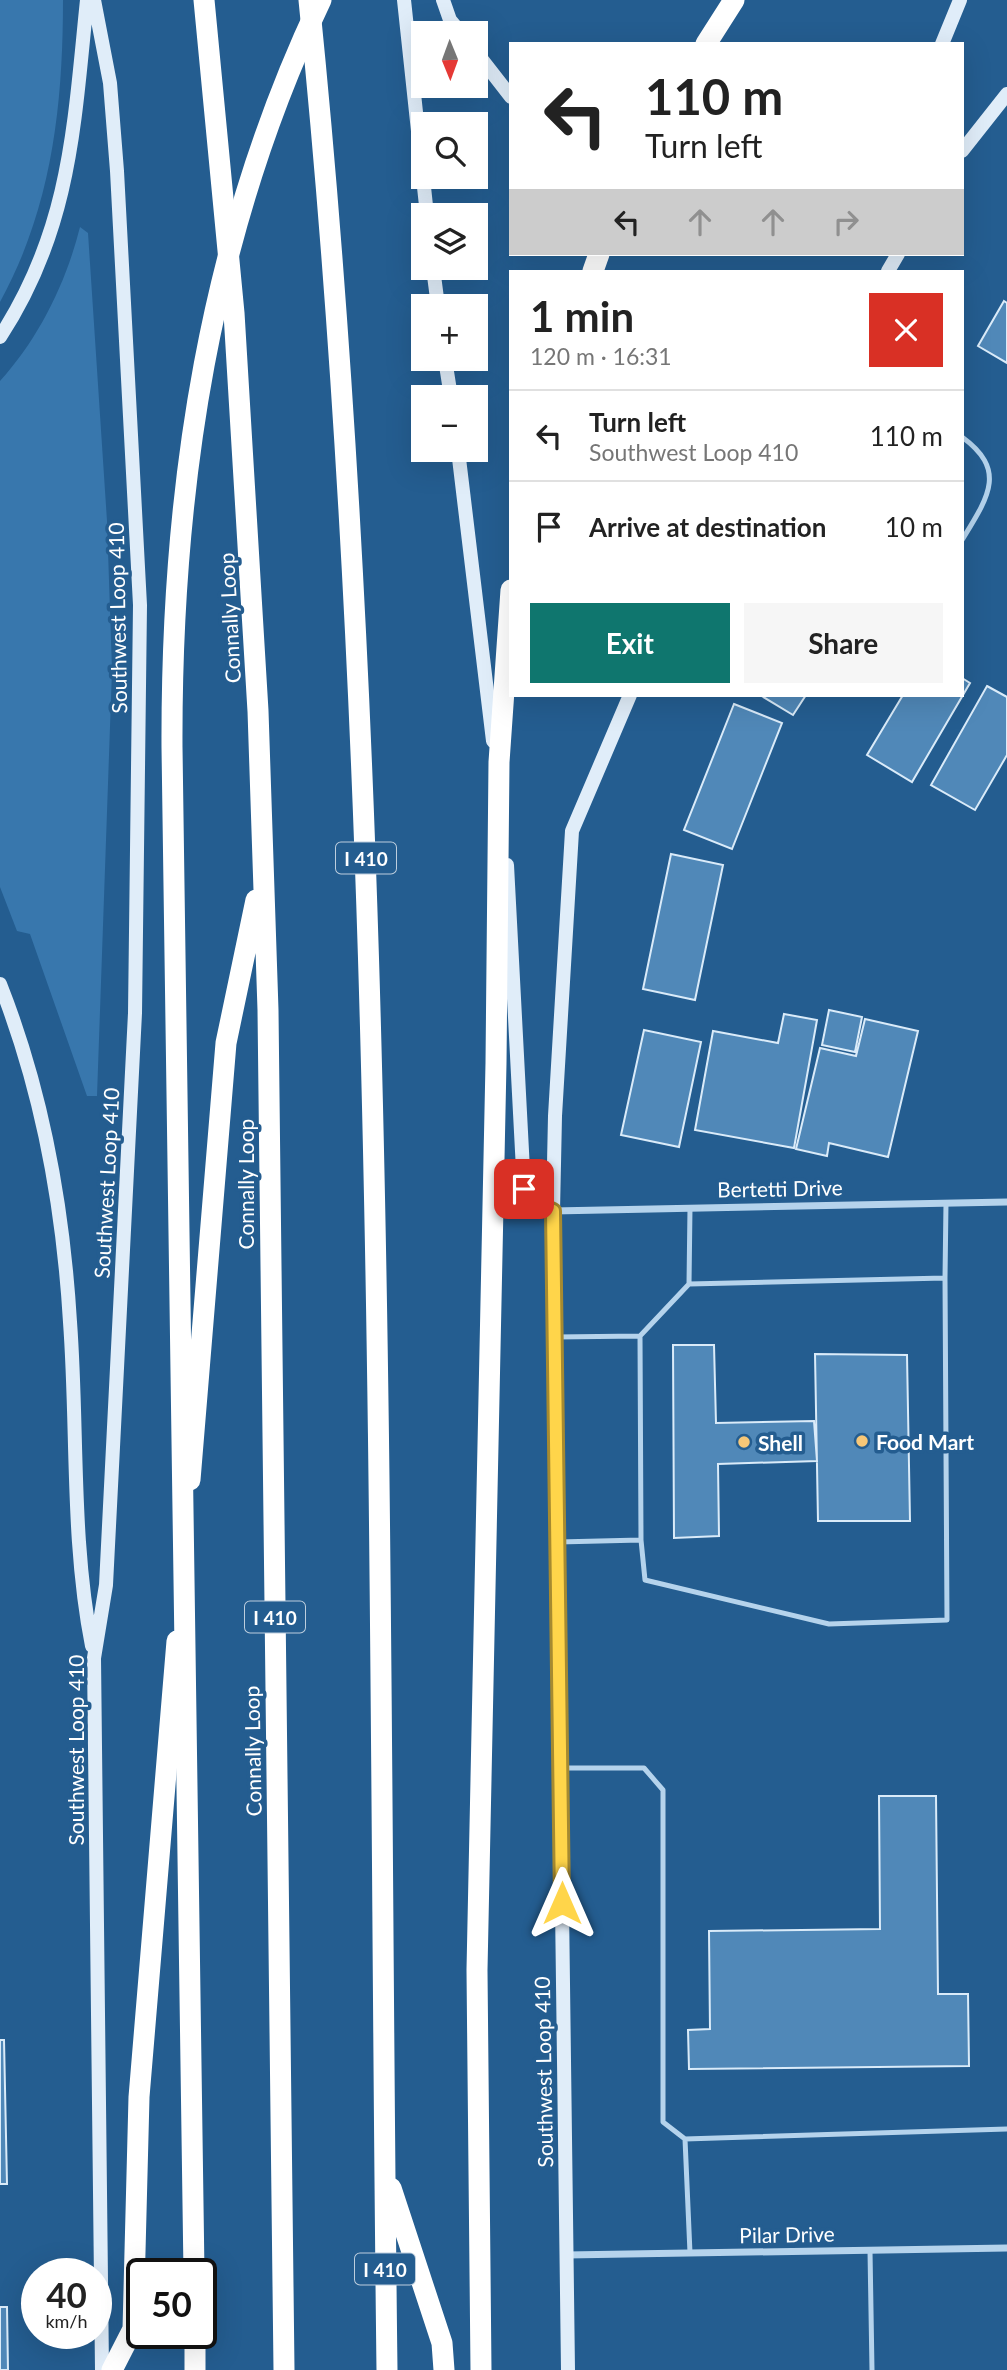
<!DOCTYPE html>
<meta charset="utf-8">
<style>
body{margin:0;font-family:Lato,sans-serif;background:#f6f6f6;color:#222;height:100vh;display:flex;flex-direction:column;font-size:26px;white-space:nowrap}
*{box-sizing:border-box;margin:0}
p{font-size:23px;color:#767676}
.icon{flex:none;width:38px;height:38px;fill:none;stroke:currentColor;stroke-width:2;stroke-linecap:round;stroke-linejoin:round}
.map{position:relative;flex:1;overflow:hidden}
.side{position:absolute;left:509px;top:270px;width:455px;height:427px;display:flex;flex-direction:column;background:#fff;border-radius:0px;box-shadow:0 7px 28px #0002}
.side>*{flex:none}
.banner{position:absolute;left:509px;top:42px;width:455px;height:214px;border-radius:0px;box-shadow:0 7px 28px #0002;background:#fff;color:#222;overflow:hidden}
.needle{width:46px;rotate:179deg}
.buttons{position:absolute;left:411px;top:21px;display:grid;gap:14px}
.buttons a{display:grid;place-items:center;width:77px;height:77px;border-radius:0px;background:#fff;box-shadow:0 7px 28px #0002;font-size:35px}
.speed{position:absolute;left:21px;top:2258px;display:flex;gap:14px;font-size:35px;font-weight:700;text-align:center}
.speed>*{display:grid;place-content:center;width:91px;height:91px;border-radius:50%;background:#fff;box-shadow:0 7px 28px #0002;line-height:1}
.speed small{font-size:18px;font-weight:400}
.speed .limit{border:4px solid #111;border-radius:10px;background:#fff;color:#111}
.pin{position:absolute;display:grid;place-items:center;width:60px;height:60px;color:#fff;margin:-30px;border-radius:14px;box-shadow:0 4px 10px #0006}
.me{position:absolute;width:77px;margin:-38px;rotate:0deg;stroke-linejoin:round;filter:drop-shadow(0 0 5px #0008)}
.turn{display:flex;align-items:center;gap:24px;height:147px;padding:0 21px;font-size:32px}
.turn .icon{width:91px;height:91px;stroke-width:2.5}
.turn b{display:block;font-size:49px;line-height:60px}
.lanes{display:flex;align-items:center;height:66px;padding:0 21px;background:#0003;justify-content:center;gap:35px;direction:ltr}
.lanes .off{opacity:.35}
.round{display:grid;place-items:center;flex:none;width:74px;height:74px;border-radius:0px;background:#f6f6f6}
.overview{display:flex;align-items:center;justify-content:space-between;height:119px;padding:0 21px}
h1{font-size:42px;font-weight:700;line-height:52px}
.action{display:flex;gap:14px;margin-top:auto;padding:14px 21px}
.action a{flex:1;height:80px;border-radius:0px;background:#0f766e;color:#fff;font-size:28px;font-weight:700;line-height:80px;text-align:center}
.action a+a{background:#f6f6f6;color:#222}
ul{padding:0;list-style:none}
li{display:flex;align-items:center;gap:21px;height:91px;padding:0 21px;border-top:2px solid #e0e0e0}
li div{flex:1}
li b{display:block;font-size:26px}
li em{font-style:normal}
.map>svg:first-child{display:block}
.green{fill:#3877ad}
.building{fill:#5088b8;stroke:#daebf9;stroke-width:2}
.lines{fill:none;stroke-linecap:round;stroke-linejoin:round}
.service{stroke:#b5d3ec;stroke-width:5}
.minor{stroke:#b5d3ec;stroke-width:7}
.secondary{stroke:#e0edf9;stroke-width:14}
.motorway{stroke:#fff;stroke-width:21}
.motorway-bridge{stroke:#fff;stroke-width:21}
.route-casing{stroke:#a68a30;stroke-width:18}
.route{stroke:#ffd54a;stroke-width:12}
.poi-dot{fill:#f6c778;stroke:#245d90;stroke-width:2.5}
.labels{text-anchor:middle;dominant-baseline:central;stroke-width:7;stroke-linejoin:round;paint-order:stroke}
.shield{fill:#245d90;stroke:#bdcede;stroke-width:2}
.shield-label{font-size:19px;font-weight:bold;fill:#fff}
.street-label{font-size:21px;fill:#fff;stroke:#245d90}
.poi-label{font-size:21px;font-weight:bold;fill:#fff;stroke:#245d90;text-anchor:start}
</style>
<div class="map">
<svg width="1007" height="2370" viewBox="0 0 1007 2370">
<rect width="100%" height="100%" fill="#245d90"/>
<path class="green" d="M 0,0 L 63,0 C 63,106 52,207 0,302 Z
M 80,227 L 88,233 L 107,521 L 112,670 L 97,1096 L 87,1096 L 30,934 L 17,931 L 0,887 L 0,381 C 39,338 66,283 80,227 Z"/>
<path class="building" d="M 1004,301 L 1007,303 L 1007,363 L 978,346 Z
M 962,678 L 970,683 L 912,782 L 867,755 L 903,695 L 962,695 Z
M 987,686 L 1007,697 L 1007,755 L 975,810 L 931,785 Z
M 760,695 L 806,695 L 793,715 Z
M 734,704 L 782,723 L 732,849 L 684,830 Z
M 671,854 L 723,865 L 695,1000 L 643,989 Z
M 829,1010 L 862,1017 L 855,1052 L 822,1045 Z
M 784,1014 L 817,1020 L 794,1148 L 695,1130 L 713,1031 L 778,1043 Z
M 865,1019 L 918,1031 L 888,1157 L 829,1143 L 827,1156 L 796,1149 L 820,1048 L 856,1056 Z
M 644,1030 L 701,1042 L 679,1147 L 621,1135 Z
M 673,1345 L 714,1345 L 716,1423 L 814,1421 L 817,1461 L 718,1464 L 719,1536 L 674,1538 Z
M 815,1354 L 907,1355 L 910,1521 L 818,1521 Z
M 879,1796 L 936,1796 L 938,1994 L 968,1994 L 969,2066 L 689,2069 L 688,2030 L 710,2029 L 709,1931 L 880,1929 Z
M 0,2040 L 4,2040 L 7,2184 L 0,2184 Z
M 0,2307 L 7,2307 L 8,2370 L 0,2370 Z"/>
<g class="lines">
<path class="service" d="M 962,437 C 1007,470 989,496 962,540
M 689,1284 L 945,1278 L 946,1203
M 556,1337 L 640,1336
M 641,1540 L 645,1580 L 829,1624 L 947,1620 L 945,1278
M 558,1542 L 641,1540 L 640,1336 L 689,1284 L 690,1208
M 562,1768 L 644,1768 L 663,1790 L 663,2122 L 685,2139 L 690,2253
M 685,2139 L 1007,2129
M 870,2251 L 872,2370"/>
<path class="minor" d="M 553,1211 L 1007,1202
M 567,2255 L 1007,2248"/>
<path class="secondary" d="M 94,0 L 110,83 L 117,171 L 140,605 L 135,1013 L 106,1585 L 94,1658 L 102,2370
M 404,0 L 427,215
M 443,0 L 450,20 L 461,33
M 942,44 L 960,0
M 476,52 L 511,97
M 962,151 L 1007,94
M 433,268 L 438,306
M 888,271 L 898,254
M 0,337 C 71,228 74,125 87,0
M 445,359 L 451,397
M 458,450 L 493,741
M 507,865 L 524,1189 L 529,1200 L 553,1211
M 0,984 C 43,1093 63,1205 70,1322 C 78,1430 71,1539 92,1646
M 568,2370 L 553,1211 L 555,1116 L 572,831 L 630,695"/>
<path class="motorway" d="M 204,0 L 234,313 L 258,711 L 268,1010 L 284,2370
M 309,0 C 389,787 377,1580 387,2370
M 706,44 L 734,0
M 593,271 L 599,254
M 190,1480 L 226,1043 L 256,900
M 391,2188 L 442,2343 L 444,2370
M 195,2333 L 195,2370
M 112,2370 L 133,2329 L 139,2097 L 177,1641"/>
<path class="motorway-bridge" d="M 194,2273 L 172,747 C 171,489 209,235 321,0
M 481,2370 L 477,1970 L 496,1063 L 499,762 L 511,590"/>
</g>
<g class="lines">
<g class="route-casing">
<path id="route" d="M 524,1189 L 529,1200 L 553,1211 L 562,1903"/>
</g>
<use href="#route" class="route"/>
</g>
<g class="poi-dot">
<circle cx="862" cy="1441" r="7"/>
<circle cx="744" cy="1442" r="7"/>
</g>
<g class="labels">
<g class="shield">
<rect x="336" y="842.5" width="60" height="31" rx="5"/>
<rect x="245" y="1601.5" width="60" height="31" rx="5"/>
<rect x="355" y="2253.5" width="60" height="31" rx="5"/>
</g>
<g class="shield-label">
<text x="366" y="858">I 410</text>
<text x="275" y="1617">I 410</text>
<text x="385" y="2269">I 410</text>
</g>
<g class="street-label">
<text transform="translate(117 618) rotate(-91)">Southwest Loop 410</text>
<text transform="translate(229 618) rotate(-93)">Connally Loop</text>
<text transform="translate(106 1183) rotate(-87)">Southwest Loop 410</text>
<text transform="translate(245 1184) rotate(-90)">Connally Loop</text>
<text transform="translate(780 1188) rotate(-1)">Bertetti Drive</text>
<text transform="translate(75 1750) rotate(-90)">Southwest Loop 410</text>
<text transform="translate(252 1751) rotate(-91)">Connally Loop</text>
<text transform="translate(543 2072) rotate(-91)">Southwest Loop 410</text>
<text transform="translate(787 2234) rotate(-1)">Pilar Drive</text>
</g>
<g class="poi-label">
<text x="876" y="1441">Food Mart</text>
<text x="758" y="1442">Shell</text>
</g>
</g>
</svg>
<div class="buttons">
<a><svg class="needle" viewBox="-14 -14 28 28"><path d="M0-13l5 13h-10z" fill="#e53935"/><path d="M0 13l5-13h-10z" fill="#767676"/></svg></a>
<a><svg class="icon" aria-label="search" viewBox="0 0 24 24"><circle cx="10" cy="10" r="6"/><path d="M15 15l6 6"/></svg></a>
<a><svg class="icon" aria-label="layers" viewBox="0 0 24 24"><path d="M12 4l9 5-9 5-9-5zM3 14l9 5 9-5"/></svg></a>
<a>+</a>
<a>−</a>
</div>
<div class="speed"><div>40<small>km/h</small></div><div class="limit">50</div></div>
<div class="pin" style="left:524px;top:1189px;background:#d93025"><svg class="icon" aria-label="arrive" viewBox="0 0 24 24"><path d="M6 21V4h12l-3 4 3 4H6"/></svg></div>
<svg class="me" style="left:562px;top:1903px" viewBox="-20 -20 40 40"><path d="M0-17L14 15 0 8-14 15z" fill="#ffd54a" stroke="#fff" stroke-width="4"/></svg>
<div class="banner">
<div class="turn"><svg class="icon" aria-label="left" viewBox="0 0 24 24"><path d="M17 20v-9H6M10 6l-5 5 5 5"/></svg><div><b>110 m</b>Turn left</div></div>
<div class="lanes"><svg class="icon" aria-label="left" viewBox="0 0 24 24"><path d="M17 20v-9H6M10 6l-5 5 5 5"/></svg><svg class="icon off" aria-label="ahead" viewBox="0 0 24 24"><path d="M12 20V5M6 11l6-6 6 6"/></svg><svg class="icon off" aria-label="ahead" viewBox="0 0 24 24"><path d="M12 20V5M6 11l6-6 6 6"/></svg><svg class="icon off" aria-label="right" viewBox="0 0 24 24"><path d="M7 20v-9h11M14 6l5 5-5 5"/></svg></div>
</div>
<section class="side">
<div class="overview"><div><h1>1 min</h1><p>120 m · 16:31</p></div><a class="round" style="background:#d93025;color:#fff"><svg class="icon" aria-label="close" viewBox="0 0 24 24"><path d="M6 6l12 12M18 6L6 18"/></svg></a></div>
<ul>
<li><svg class="icon" aria-label="left" viewBox="0 0 24 24"><path d="M17 20v-9H6M10 6l-5 5 5 5"/></svg><div><b>Turn left</b><p>Southwest Loop 410</p></div><em>110 m</em></li>
<li><svg class="icon" aria-label="arrive" viewBox="0 0 24 24"><path d="M6 21V4h12l-3 4 3 4H6"/></svg><div><b>Arrive at destination</b></div><em>10 m</em></li>
</ul>
<div class="action"><a>Exit</a><a>Share</a></div>
</section>
</div>
